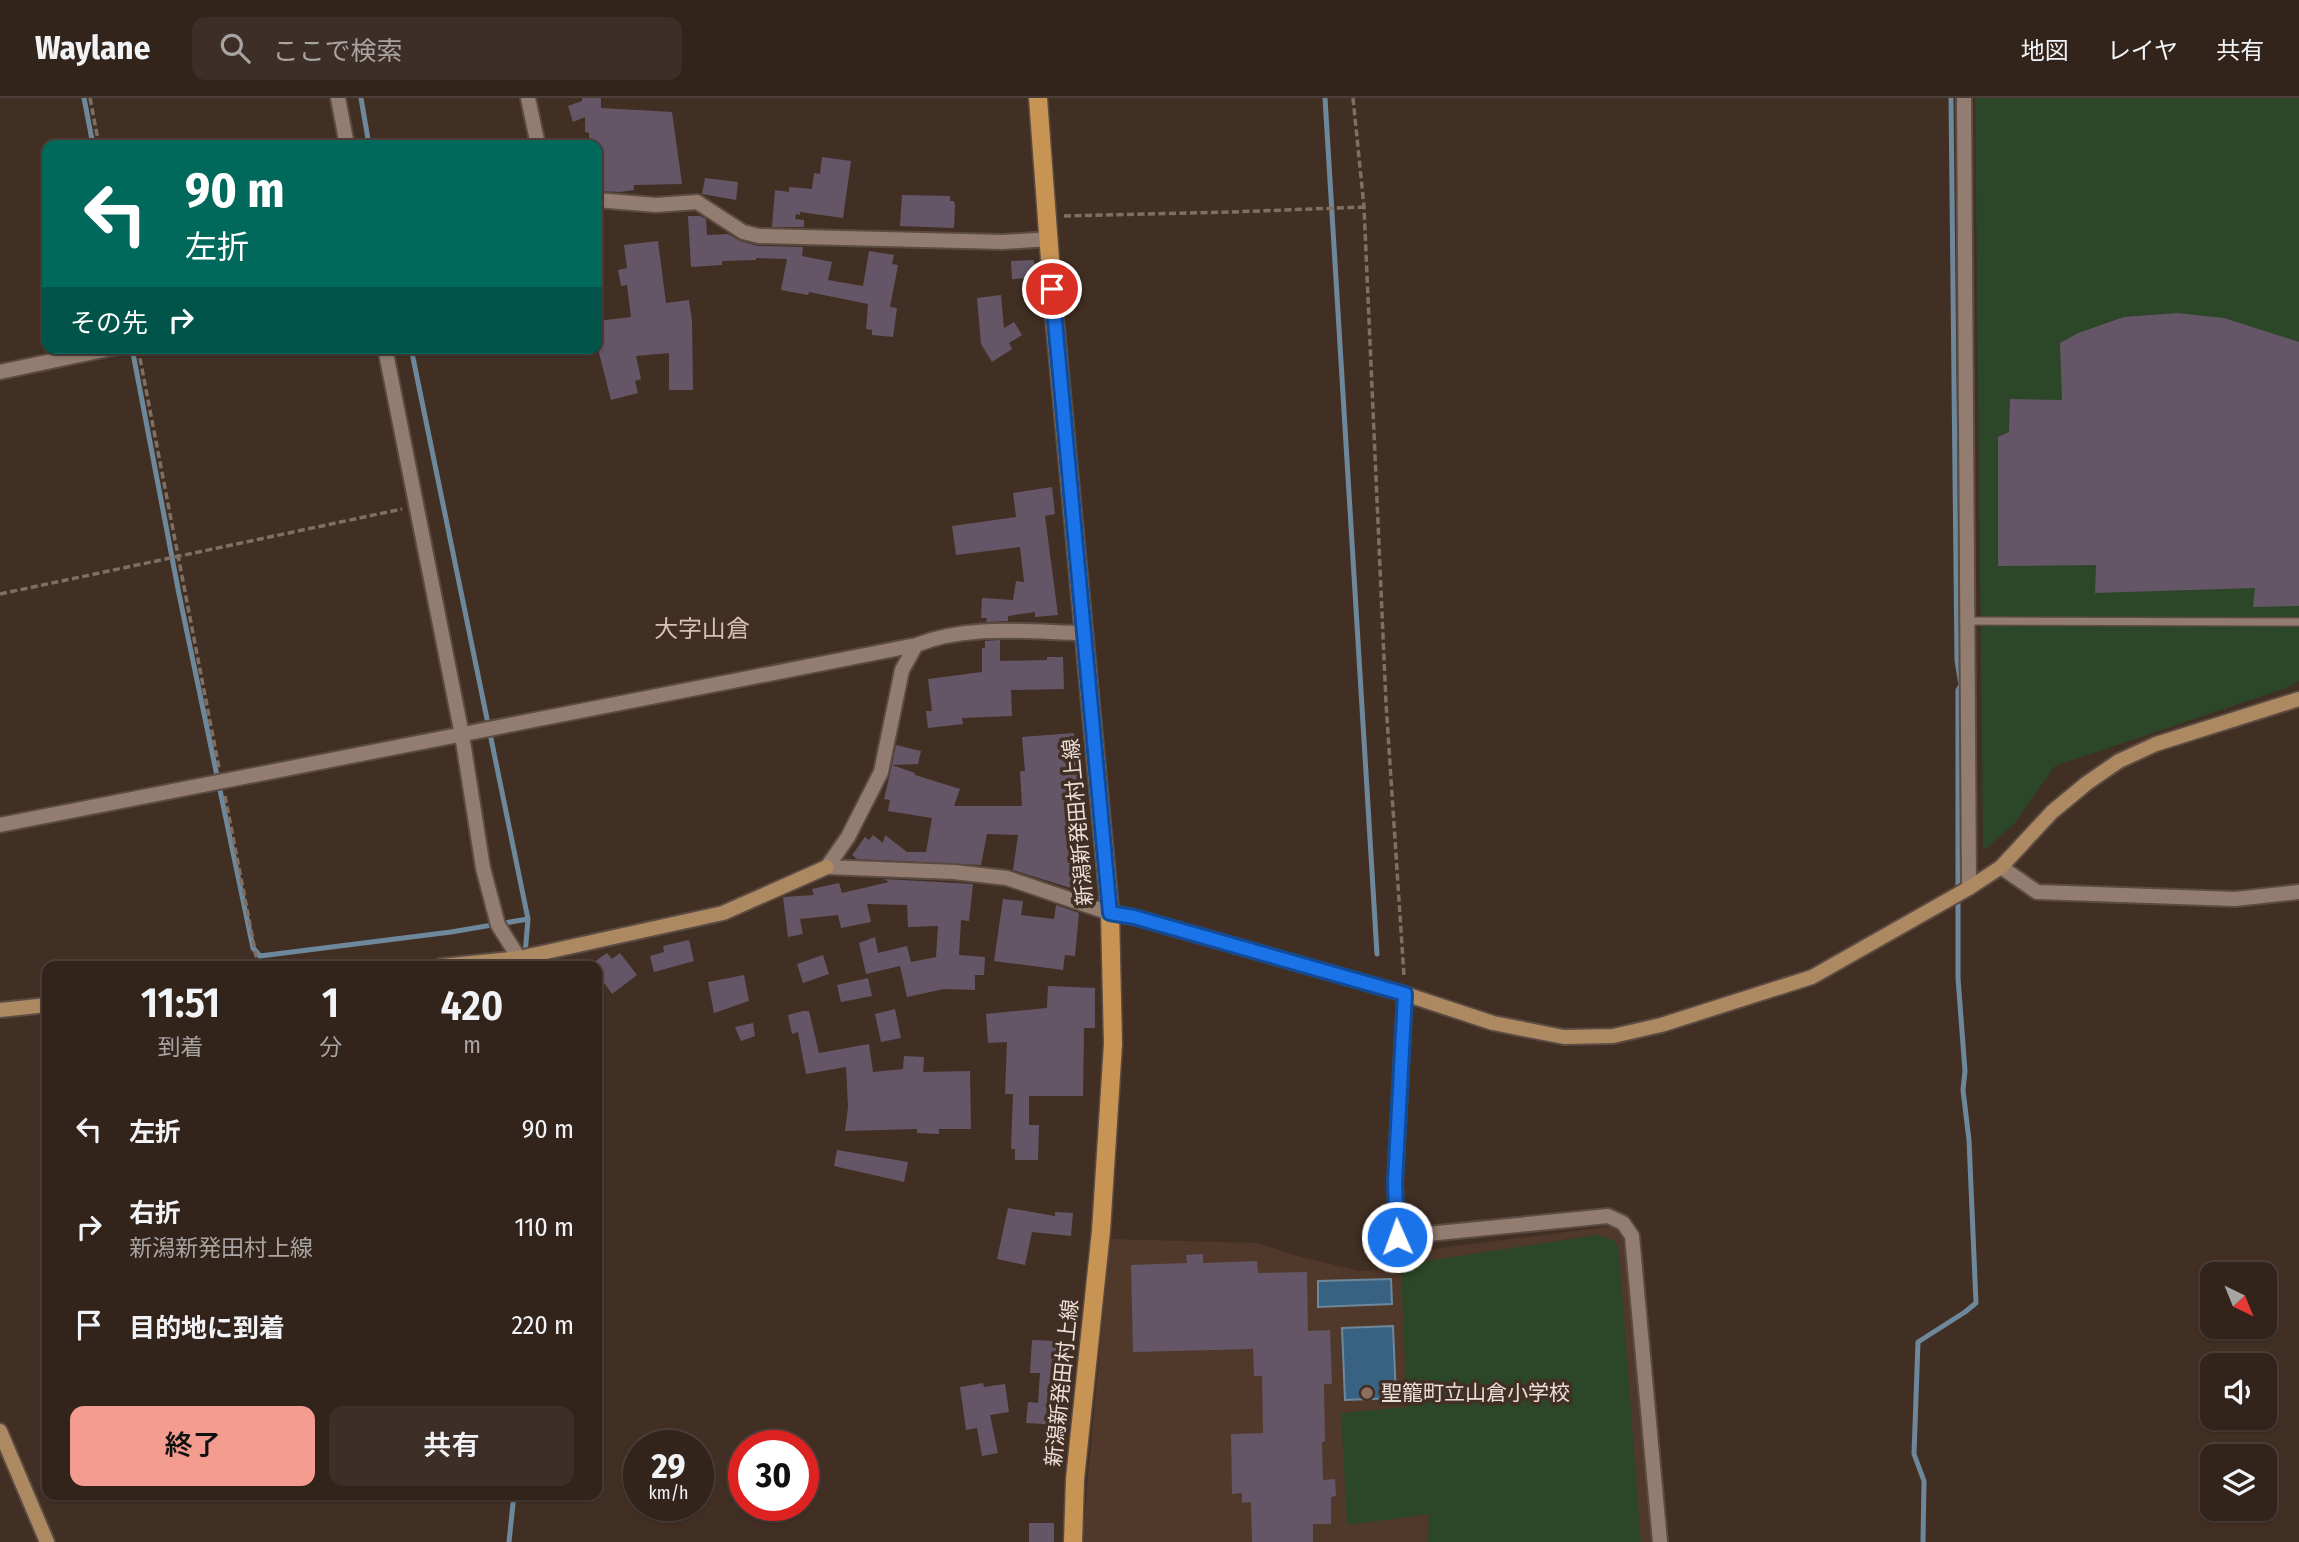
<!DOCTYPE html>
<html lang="ja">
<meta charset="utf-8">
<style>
body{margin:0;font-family:"Fira Sans Condensed","Noto Sans JP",sans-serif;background:#3d2f28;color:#f1f3f6;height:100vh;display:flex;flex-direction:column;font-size:26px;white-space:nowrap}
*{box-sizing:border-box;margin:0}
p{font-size:23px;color:#a8a4a3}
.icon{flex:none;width:38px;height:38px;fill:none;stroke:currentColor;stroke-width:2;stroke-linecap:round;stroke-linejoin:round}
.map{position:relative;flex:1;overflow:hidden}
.sheet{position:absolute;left:42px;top:863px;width:560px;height:539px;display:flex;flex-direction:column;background:#32231b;border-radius:14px;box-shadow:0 2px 5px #0004,0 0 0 2px #4d403a}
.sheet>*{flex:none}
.guide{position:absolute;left:42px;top:42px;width:560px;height:214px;border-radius:14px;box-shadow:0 2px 5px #0004,0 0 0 2px #4d403a;background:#00695c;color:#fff;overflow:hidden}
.needle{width:46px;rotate:137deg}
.tools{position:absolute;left:2200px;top:1164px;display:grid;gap:14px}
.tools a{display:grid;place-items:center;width:77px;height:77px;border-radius:14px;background:#32231b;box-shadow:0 2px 5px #0004,0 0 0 2px #4d403a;font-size:35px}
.speed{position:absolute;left:623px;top:1332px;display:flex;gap:14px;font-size:35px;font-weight:700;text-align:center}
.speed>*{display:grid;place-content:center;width:91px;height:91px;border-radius:50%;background:#32231b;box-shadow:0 2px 5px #0004,0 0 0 2px #4d403a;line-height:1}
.speed small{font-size:18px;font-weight:400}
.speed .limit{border:10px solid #d22;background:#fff;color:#111}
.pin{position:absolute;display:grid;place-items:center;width:60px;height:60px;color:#fff;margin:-30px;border:4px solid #fff;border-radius:50%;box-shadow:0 2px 7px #0007}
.me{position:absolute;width:77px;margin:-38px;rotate:358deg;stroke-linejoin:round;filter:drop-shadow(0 0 5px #0008)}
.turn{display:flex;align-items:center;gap:24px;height:147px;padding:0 28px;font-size:32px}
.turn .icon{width:91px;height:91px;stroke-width:2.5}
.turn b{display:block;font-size:49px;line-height:60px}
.then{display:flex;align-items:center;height:66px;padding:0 28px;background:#0003;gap:14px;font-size:26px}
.eta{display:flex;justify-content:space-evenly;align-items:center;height:119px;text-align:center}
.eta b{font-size:42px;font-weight:600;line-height:49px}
.button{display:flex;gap:14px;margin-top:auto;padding:14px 28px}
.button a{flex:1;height:80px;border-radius:14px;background:#f59c90;color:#111;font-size:28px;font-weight:600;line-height:80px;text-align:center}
.button a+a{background:#3d2f28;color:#f1f3f6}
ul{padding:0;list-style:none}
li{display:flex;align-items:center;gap:21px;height:98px;padding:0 28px}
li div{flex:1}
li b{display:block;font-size:26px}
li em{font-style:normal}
header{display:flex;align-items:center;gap:42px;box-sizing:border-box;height:98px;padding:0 35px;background:#32231b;border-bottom:2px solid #4d403a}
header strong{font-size:33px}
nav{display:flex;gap:38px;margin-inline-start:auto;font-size:24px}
.search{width:490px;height:63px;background:#3d2f28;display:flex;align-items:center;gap:18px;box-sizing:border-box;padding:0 24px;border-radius:14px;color:#a8a4a3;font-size:26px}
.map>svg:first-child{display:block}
.built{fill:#50382a}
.green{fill:#2c4727}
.water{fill:#386281;stroke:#6e889b;stroke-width:2}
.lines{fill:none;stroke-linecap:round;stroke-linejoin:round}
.stream{stroke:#6e889b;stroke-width:5}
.building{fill:#655667}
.lane-casing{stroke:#5b4b42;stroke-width:10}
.street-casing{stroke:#5b4b42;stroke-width:18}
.secondary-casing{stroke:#5b4b42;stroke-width:18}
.primary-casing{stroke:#5b4b42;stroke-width:21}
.path{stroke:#7e6e64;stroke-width:3.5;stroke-dasharray:7 3.5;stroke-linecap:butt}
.lane{stroke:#937d70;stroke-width:7}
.street{stroke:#937d70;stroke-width:14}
.secondary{stroke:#ad8962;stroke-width:14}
.primary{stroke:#c79454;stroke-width:18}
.route-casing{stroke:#114b97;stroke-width:18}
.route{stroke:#1a73e8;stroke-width:12}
.education-dot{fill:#8d6e63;stroke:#422f24;stroke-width:2.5}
.labels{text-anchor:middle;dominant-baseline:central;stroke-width:7;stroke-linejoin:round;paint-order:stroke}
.street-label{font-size:21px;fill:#ecdfd8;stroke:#422f24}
.poi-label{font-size:21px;fill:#ecdfd8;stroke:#422f24;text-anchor:start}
.quarter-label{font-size:24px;fill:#d7c0b2;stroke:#422f24}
</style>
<header>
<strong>Waylane</strong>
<div class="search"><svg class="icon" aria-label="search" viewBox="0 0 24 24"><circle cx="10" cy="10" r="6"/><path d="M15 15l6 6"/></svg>ここで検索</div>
<nav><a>地図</a><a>レイヤ</a><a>共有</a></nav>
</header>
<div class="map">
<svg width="2299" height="1444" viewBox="0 0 2299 1444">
<rect width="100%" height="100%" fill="#422f24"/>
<path class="built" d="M 1613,1128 L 1625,1136 L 1628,1148 L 1635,1260 L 1652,1444 L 1082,1444 L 1110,1141 L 1258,1145 L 1301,1159 L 1360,1173 L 1383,1172 L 1386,1167 L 1388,1158 L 1394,1156 Z"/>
<path class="green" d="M 1975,0 L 2299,0 L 2299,583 L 2286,590 L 2055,668 L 2014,726 L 1983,753 Z
M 1597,1137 L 1615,1143 L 1619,1153 L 1641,1444 L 1428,1444 L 1429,1416 L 1347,1427 L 1341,1315 L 1407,1309 L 1401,1167 Z"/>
<path class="water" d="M 1391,1181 L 1392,1206 L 1318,1209 L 1318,1183 Z
M 1393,1228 L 1396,1300 L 1345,1302 L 1342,1230 Z"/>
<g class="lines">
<path class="stream" d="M 84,0 L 93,47
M 361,0 L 369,47
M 1325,0 L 1377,856
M 132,250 L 179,496 L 253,850 L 260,858 L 451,834 L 528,821
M 411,250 L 528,821 L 524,868
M 509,1444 L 514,1396
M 1923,1444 L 1924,1383 L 1914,1356 L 1918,1244 L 1965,1214 L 1976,1205 L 1969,1042 L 1963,992 L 1965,973 L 1958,880 L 1958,592 L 1961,587 L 1957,562 L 1951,0"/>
</g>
<path class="building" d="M 582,0 L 601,0 L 601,10 L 672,14 L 682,86 L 634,87 L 634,92 L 620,94 L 597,93 L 597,43 L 589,43 L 589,35 L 585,34 L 585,19 L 573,24 L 568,8 L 582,3 Z
M 822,59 L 851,63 L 843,120 L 800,114 L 800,117 L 796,116 L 795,121 L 804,122 L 804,129 L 772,129 L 775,92 L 789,94 L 789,89 L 812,91 L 814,75 L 820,76 Z
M 705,80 L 738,84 L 736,102 L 702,96 Z
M 902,97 L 950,98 L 950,103 L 954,103 L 955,107 L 954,130 L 900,128 Z
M 688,118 L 700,118 L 706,121 L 707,137 L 728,136 L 740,143 L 758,148 L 803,149 L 802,158 L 832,164 L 828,182 L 863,188 L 869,153 L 894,157 L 892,166 L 898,167 L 890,209 L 897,210 L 893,239 L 872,237 L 872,232 L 866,231 L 868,206 L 809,194 L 808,197 L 781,192 L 787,161 L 756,160 L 756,162 L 722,163 L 722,167 L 691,169 Z
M 658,143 L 666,205 L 689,202 L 692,223 L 693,292 L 669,292 L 669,255 L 636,258 L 641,281 L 635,283 L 638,295 L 611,302 L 597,247 L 597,223 L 631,219 L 627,187 L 621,188 L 618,172 L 627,170 L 624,147 Z
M 1034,162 L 1035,180 L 1012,181 L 1011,163 Z
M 1001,197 L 1004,230 L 1014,224 L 1022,237 L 1009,245 L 1012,251 L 992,264 L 981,246 L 977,200 Z
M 2177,215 L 2224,220 L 2299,244 L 2299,508 L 2253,509 L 2255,490 L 2095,495 L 2096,467 L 1998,468 L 1998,339 L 2009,334 L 2010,301 L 2062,302 L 2060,245 L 2078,235 L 2124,219 Z
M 1052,389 L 1055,416 L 1045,418 L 1058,517 L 1035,519 L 1035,514 L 1008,518 L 1008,523 L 986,524 L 987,520 L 981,520 L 982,500 L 1013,502 L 1016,483 L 1024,484 L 1020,449 L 956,457 L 952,428 L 1016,419 L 1013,395 Z
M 1000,542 L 1000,563 L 1047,562 L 1047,559 L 1063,559 L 1064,591 L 1011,592 L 1012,618 L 962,620 L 963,626 L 928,630 L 926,613 L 932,613 L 928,581 L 982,574 L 982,550 L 985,550 L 985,543 Z
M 1074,635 L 1079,705 L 1089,789 L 1086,790 L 1087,795 L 1013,772 L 1018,737 L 987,736 L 981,767 L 857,761 L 852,757 L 865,739 L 869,742 L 873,737 L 883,745 L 885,737 L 907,754 L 926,754 L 932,720 L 888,713 L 890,702 L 884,701 L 892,667 L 915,675 L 915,677 L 960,691 L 954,708 L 1022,708 L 1020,673 L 1025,673 L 1022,639 Z
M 896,647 L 921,653 L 918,666 L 892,667 Z
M 884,781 L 973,786 L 969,823 L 961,822 L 959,857 L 985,859 L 984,877 L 975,877 L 975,892 L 944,891 L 907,899 L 900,868 L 866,876 L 859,845 L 875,839 L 878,855 L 907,848 L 911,864 L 936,859 L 938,828 L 908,829 L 907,807 L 867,806 L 871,824 L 841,830 L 838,817 L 800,821 L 803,836 L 788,839 L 783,799 L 814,797 L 812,791 L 839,785 L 842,795 L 889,784 Z
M 1003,801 L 1023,803 L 1021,817 L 1054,821 L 1056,807 L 1079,815 L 1075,858 L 1065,857 L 1063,872 L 994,863 Z
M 689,842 L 694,863 L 654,874 L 650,858 L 664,854 L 663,848 Z
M 607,855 L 612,861 L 620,855 L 637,877 L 612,896 L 597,875 L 597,868 L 590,867 Z
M 823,857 L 829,876 L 803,885 L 797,866 Z
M 744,877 L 749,903 L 714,915 L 708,884 Z
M 868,880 L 872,898 L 841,904 L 837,887 Z
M 1048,888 L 1095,890 L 1095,930 L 1084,930 L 1083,998 L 1029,998 L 1029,1027 L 1039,1027 L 1038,1062 L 1015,1062 L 1015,1051 L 1011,1051 L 1013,996 L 1005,996 L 1007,944 L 988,945 L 986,916 L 1047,910 Z
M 895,911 L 901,940 L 881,944 L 875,916 Z
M 803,913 L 809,913 L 819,955 L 869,946 L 873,974 L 903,971 L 904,958 L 924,959 L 923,974 L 970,973 L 971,1031 L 939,1031 L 939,1036 L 917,1035 L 917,1031 L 845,1033 L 848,1009 L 846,969 L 806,976 L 798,934 L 792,936 L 788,917 Z
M 753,925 L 755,938 L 741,943 L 735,929 Z
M 837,1052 L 908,1064 L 904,1084 L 834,1068 Z
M 1008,1110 L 1055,1118 L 1055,1114 L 1073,1115 L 1071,1138 L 1032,1134 L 1025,1167 L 997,1161 Z
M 1203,1156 L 1203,1165 L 1257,1163 L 1258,1175 L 1307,1174 L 1308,1233 L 1330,1232 L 1332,1286 L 1324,1286 L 1325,1344 L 1322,1344 L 1323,1382 L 1335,1381 L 1336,1398 L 1331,1399 L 1331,1426 L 1313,1426 L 1313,1444 L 1252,1444 L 1251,1404 L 1242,1405 L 1242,1395 L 1232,1396 L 1231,1336 L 1263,1335 L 1262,1278 L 1254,1278 L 1253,1251 L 1133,1254 L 1131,1167 L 1187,1165 L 1186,1157 Z
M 1032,1242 L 1055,1243 L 1055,1246 L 1071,1247 L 1070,1268 L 1066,1267 L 1065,1294 L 1063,1294 L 1061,1327 L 1026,1325 L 1028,1304 L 1038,1305 L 1040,1275 L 1030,1275 Z
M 983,1285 L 984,1289 L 1005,1286 L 1009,1314 L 990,1317 L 998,1355 L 982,1358 L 977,1330 L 966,1332 L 960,1289 Z
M 1029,1425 L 1054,1425 L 1054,1444 L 1029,1444 Z"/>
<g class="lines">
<g class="lane-casing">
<path id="lane" d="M 1967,523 L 2299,524"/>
</g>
<g class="street-casing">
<path id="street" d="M 338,0 L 347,47
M 528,0 L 538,47
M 1964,0 L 1969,790
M 597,102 L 656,107 L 697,104 L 743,134 L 759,138 L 1003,144 L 1050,141
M 385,250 L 462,637 L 483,770 L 498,827 L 519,860
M 0,274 L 113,250
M 0,727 L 916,547 C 968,526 1029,534 1083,535
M 827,769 L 954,774 L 1007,780 L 1110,815
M 827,769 L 848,739 L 881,674 L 902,572 L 916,547
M 2001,769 L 2037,794 L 2235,801 L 2299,794
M 1405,896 L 1395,1085 L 1397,1139 L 1608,1118 L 1623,1125 L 1632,1138 L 1660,1444"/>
</g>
<g class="secondary-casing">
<path id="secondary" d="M 1110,815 L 1134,819 L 1405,896 L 1493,925 L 1564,939 L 1613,938 L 1661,927 L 1812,879 L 1969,790 L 2001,769 L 2052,714 L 2087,685 L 2119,663 L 2156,646 L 2299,601
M 441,868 L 519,860 L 723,815 L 827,769
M 0,912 L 47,907
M 0,1333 L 47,1444"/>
</g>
<g class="primary-casing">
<path id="primary" d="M 1038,0 L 1054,215 L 1110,815 L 1113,946 L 1101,1133 L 1075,1381 L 1073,1444"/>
</g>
<path class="path" d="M 90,0 L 99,47
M 1353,0 L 1364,109 L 1386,605 L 1404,878
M 1064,118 L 1232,114 L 1364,109
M 138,250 L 219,670
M 0,496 L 402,411
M 225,698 L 258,868"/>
<use href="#lane" class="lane"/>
<use href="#street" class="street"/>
<use href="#secondary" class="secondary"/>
<use href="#primary" class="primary"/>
</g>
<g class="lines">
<g class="route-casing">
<path id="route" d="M 1052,191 L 1110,815 L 1134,819 L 1405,896 L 1395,1085 L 1397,1139"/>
</g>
<use href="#route" class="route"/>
</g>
<circle class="education-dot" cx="1367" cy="1295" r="7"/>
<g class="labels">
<g class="street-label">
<text transform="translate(1078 724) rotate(-95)">新潟新発田村上線</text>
<text transform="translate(1062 1285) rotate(-84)">新潟新発田村上線</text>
</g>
<g class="poi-label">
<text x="1381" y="1295">聖籠町立山倉小学校</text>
</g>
<g class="quarter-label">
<text x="702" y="531">大字山倉</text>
</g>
</g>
</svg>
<div class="tools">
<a><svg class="needle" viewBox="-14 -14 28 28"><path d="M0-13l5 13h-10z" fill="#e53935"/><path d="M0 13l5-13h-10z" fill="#a8a4a3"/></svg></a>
<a><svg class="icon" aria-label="sound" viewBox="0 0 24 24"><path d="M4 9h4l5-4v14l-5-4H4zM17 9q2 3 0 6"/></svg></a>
<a><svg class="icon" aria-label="layers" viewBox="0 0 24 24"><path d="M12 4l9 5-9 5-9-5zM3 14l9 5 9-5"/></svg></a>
</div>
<div class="speed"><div>29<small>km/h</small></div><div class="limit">30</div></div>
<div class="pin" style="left:1052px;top:191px;background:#d93025"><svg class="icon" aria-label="arrive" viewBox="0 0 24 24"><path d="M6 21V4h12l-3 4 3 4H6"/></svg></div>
<svg class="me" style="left:1397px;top:1139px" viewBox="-20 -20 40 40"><circle r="17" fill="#1a73e8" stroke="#fff" stroke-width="3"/><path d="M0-11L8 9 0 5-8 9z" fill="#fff"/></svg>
<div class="guide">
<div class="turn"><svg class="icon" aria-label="left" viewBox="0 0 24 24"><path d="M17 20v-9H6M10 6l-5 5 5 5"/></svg><div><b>90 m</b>左折</div></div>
<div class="then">その先<svg class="icon" aria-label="right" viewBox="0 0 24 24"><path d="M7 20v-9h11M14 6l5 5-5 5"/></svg></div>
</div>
<section class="sheet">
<div class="eta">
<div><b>11:51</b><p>到着</p></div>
<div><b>1</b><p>分</p></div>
<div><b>420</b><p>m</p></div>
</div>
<ul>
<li><svg class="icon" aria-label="left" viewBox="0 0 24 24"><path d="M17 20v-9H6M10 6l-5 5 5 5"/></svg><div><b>左折</b></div><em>90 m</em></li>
<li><svg class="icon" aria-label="right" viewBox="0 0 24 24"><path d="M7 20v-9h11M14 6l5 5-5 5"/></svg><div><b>右折</b><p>新潟新発田村上線</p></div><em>110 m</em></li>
<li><svg class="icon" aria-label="arrive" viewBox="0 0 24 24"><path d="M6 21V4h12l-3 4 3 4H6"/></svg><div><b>目的地に到着</b></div><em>220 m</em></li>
</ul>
<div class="button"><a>終了</a><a>共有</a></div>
</section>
</div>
